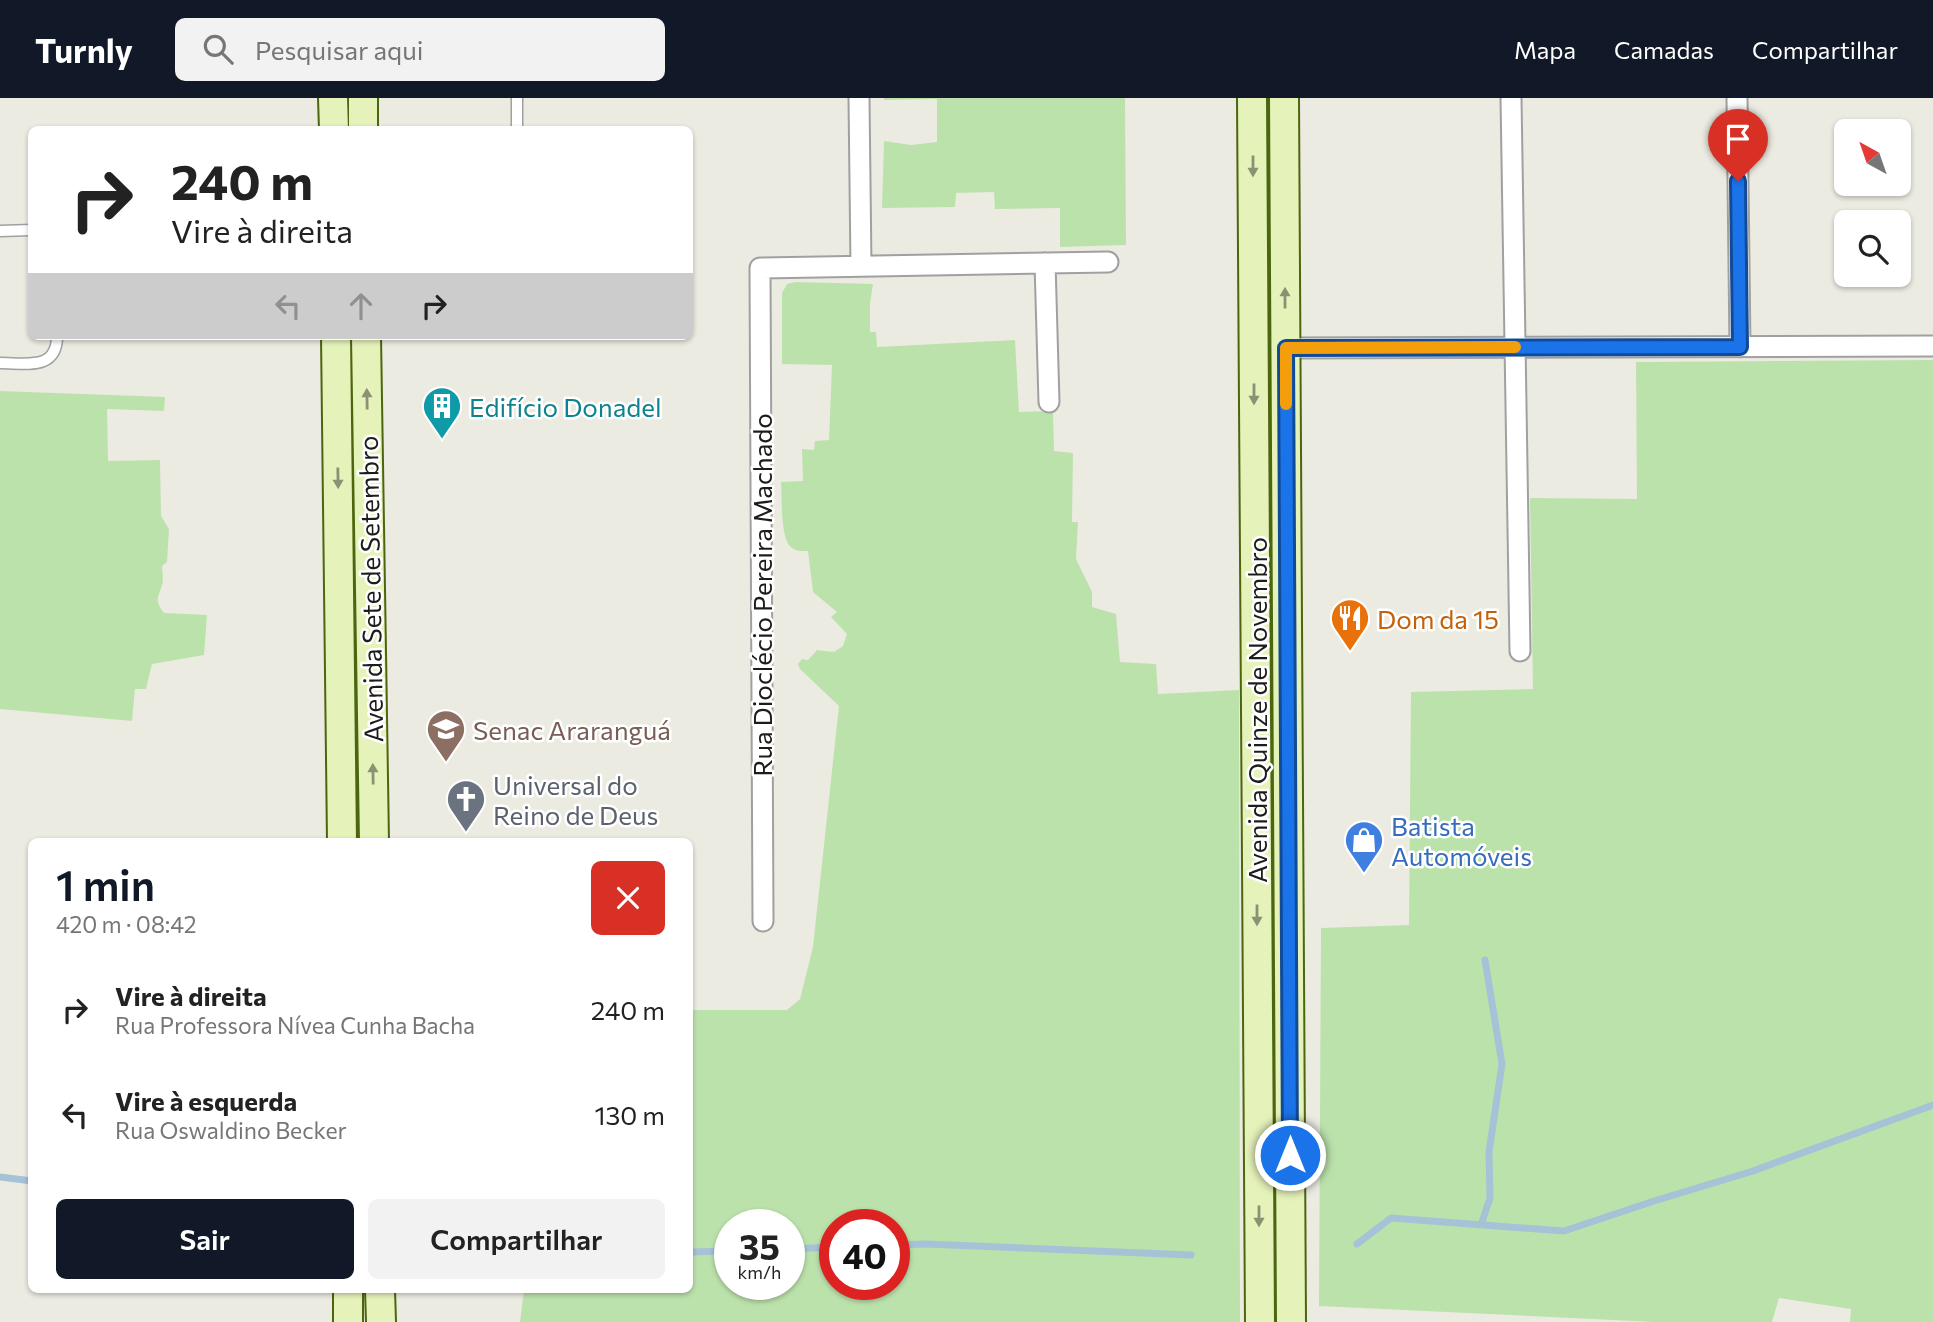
<!DOCTYPE html>
<html lang="pt">
<meta charset="utf-8">
<style>
body{margin:0;font-family:Commissioner,sans-serif;background:#f2f2f2;color:#222;height:100vh;display:flex;flex-direction:column;font-size:26px;white-space:nowrap}
*{box-sizing:border-box;margin:0}
p{font-size:23px;color:#767676}
.icon{flex:none;width:38px;height:38px;fill:none;stroke:currentColor;stroke-width:2;stroke-linecap:round;stroke-linejoin:round}
.map{position:relative;flex:1;overflow:hidden}
.sheet{position:absolute;left:28px;top:740px;width:665px;height:455px;display:flex;flex-direction:column;background:#fff;border-radius:10px;box-shadow:0 2px 5px #0004}
.sheet>*{flex:none}
.hud{position:absolute;left:28px;top:28px;width:665px;height:214px;border-radius:10px;box-shadow:0 2px 5px #0004;background:#fff;color:#222;overflow:hidden}
.needle{width:46px;rotate:320deg}
.tools{position:absolute;left:1834px;top:21px;display:grid;gap:14px}
.tools a{display:grid;place-items:center;width:77px;height:77px;border-radius:10px;background:#fff;box-shadow:0 2px 5px #0004;font-size:35px}
.speed{position:absolute;left:714px;top:1111px;display:flex;gap:14px;font-size:35px;font-weight:700;text-align:center}
.speed>*{display:grid;place-content:center;width:91px;height:91px;border-radius:50%;background:#fff;box-shadow:0 2px 5px #0004;line-height:1}
.speed small{font-size:18px;font-weight:400}
.speed .limit{border:10px solid #d22;background:#fff;color:#111}
.pin{position:absolute;display:grid;place-items:center;width:60px;height:60px;color:#fff;margin:-72px -30px;border-radius:50% 50% 50% 0;rotate:-45deg;box-shadow:0 0 7px #0007}
.pin .icon{rotate:45deg}
.me{position:absolute;width:77px;margin:-38px;rotate:0deg;stroke-linejoin:round;filter:drop-shadow(0 0 5px #0008)}
.turn{display:flex;align-items:center;gap:24px;height:147px;padding:0 28px;font-size:32px}
.turn .icon{width:91px;height:91px;stroke-width:2.5}
.turn b{display:block;font-size:49px;line-height:60px}
.lanes{display:flex;align-items:center;height:66px;padding:0 28px;background:#0003;justify-content:center;gap:35px;direction:ltr}
.lanes .off{opacity:.35}
.round{display:grid;place-items:center;flex:none;width:74px;height:74px;border-radius:10px;background:#f2f2f2}
.overview{display:flex;align-items:center;justify-content:space-between;height:119px;padding:0 28px}
h1{font-size:42px;font-weight:600;line-height:52px;color:#111827}
.cta{display:flex;gap:14px;margin-top:auto;padding:14px 28px}
.cta a{flex:1;height:80px;border-radius:10px;background:#111827;color:#fff;font-size:28px;font-weight:600;line-height:80px;text-align:center}
.cta a+a{background:#f2f2f2;color:#222}
ul{padding:0;list-style:none}
li{display:flex;align-items:center;gap:21px;height:105px;padding:0 28px}
li div{flex:1}
li b{display:block;font-size:26px}
li em{font-style:normal}
header{display:flex;align-items:center;gap:42px;box-sizing:border-box;height:98px;padding:0 35px;background:#111827;color:#fff}
header strong{font-size:33px}
nav{display:flex;gap:38px;margin-inline-start:auto;font-size:24px}
.search{width:490px;height:63px;background:#f2f2f2;display:flex;align-items:center;gap:18px;box-sizing:border-box;padding:0 24px;border-radius:10px;color:#767676;font-size:26px}
.map>svg:first-child{display:block}
.grass{fill:#bce2ac;fill-rule:evenodd}
.lines{fill:none;stroke-linecap:round;stroke-linejoin:round}
.stream{stroke:#a6c2d6;stroke-width:7}
.lane-casing{stroke:#a0a0a0;stroke-width:13}
.street-casing{stroke:#a0a0a0;stroke-width:23}
.secondary-casing{stroke:#4c660f;stroke-width:32}
.lane{stroke:#fff;stroke-width:10}
.street{stroke:#fff;stroke-width:19}
.secondary{stroke:#e5f2ba;stroke-width:28}
.oneway{fill:#8b9273}
.route-casing{stroke:#114b97;stroke-width:18}
.route{stroke:#1a73e8;stroke-width:12}
.slow{stroke:#f59e0b;stroke-width:12}
.labels{text-anchor:middle;dominant-baseline:central;stroke-width:5;stroke-linejoin:round;paint-order:stroke}
.culture-label{font-size:26px;fill:#0d838f;stroke:#fff;text-anchor:start}
.street-label{font-size:26px;fill:#1c1c1c;stroke:#fff}
.food-label{font-size:26px;fill:#c56008;stroke:#fff;text-anchor:start}
.education-label{font-size:26px;fill:#785e54;stroke:#fff;text-anchor:start}
.worship-label{font-size:26px;fill:#5b616d;stroke:#fff;text-anchor:start}
.shop-label{font-size:26px;fill:#366cbe;stroke:#fff;text-anchor:start}
</style>
<header>
<strong>Turnly</strong>
<div class="search"><svg class="icon" aria-label="search" viewBox="0 0 24 24"><circle cx="10" cy="10" r="6"/><path d="M15 15l6 6"/></svg>Pesquisar aqui</div>
<nav><a>Mapa</a><a>Camadas</a><a>Compartilhar</a></nav>
</header>
<div class="map">
<svg width="1933" height="1224" viewBox="0 0 1933 1224">
<rect width="100%" height="100%" fill="#ecebe2"/>
<path class="grass" d="M 884,0 L 1125,0 L 1126,147 L 1060,149 L 1060,110 L 995,111 L 994,94 L 956,95 L 955,109 L 882,110 L 884,43 L 911,47 L 937,44 L 937,1 L 884,2 Z
M 795,184 L 873,186 L 870,206 L 870,234 L 876,234 L 877,249 L 1015,242 L 1019,314 L 1053,313 L 1054,353 L 1073,355 L 1072,424 L 1078,424 L 1076,461 L 1092,494 L 1092,509 L 1116,516 L 1120,564 L 1156,566 L 1158,596 L 1239,592 L 1240,1224 L 520,1224 L 524,1192 L 690,1192 L 690,912 L 787,912 L 800,901 L 813,849 L 839,608 L 800,571 L 798,566 L 802,561 L 808,562 L 817,552 L 834,554 L 843,548 L 847,536 L 831,519 L 837,514 L 813,494 L 808,453 C 803,453 797,454 792,450 C 780,442 782,399 781,384 L 803,383 L 802,351 L 814,352 L 815,343 L 829,342 L 832,267 L 782,266 L 782,195 L 787,186 ZM 730,1127 L 789,1127 L 789,1186 L 730,1186 ZM 835,1127 L 894,1127 L 894,1186 L 835,1186 Z
M 1933,262 L 1933,1224 L 1850,1224 L 1851,1211 L 1779,1200 L 1772,1224 L 1655,1224 L 1319,1208 L 1321,830 L 1409,827 L 1411,594 L 1533,591 L 1530,400 L 1637,401 L 1636,264 Z
M 0,293 L 165,299 L 164,313 L 107,311 L 108,363 L 160,362 L 161,418 L 169,431 L 167,464 L 162,468 C 162,473 164,482 162,487 C 158,501 154,501 164,515 L 207,517 L 204,557 L 152,566 L 146,591 L 135,591 L 132,623 L 0,611 Z"/>
<g class="lines">
<path class="stream" d="M 0,1079 L 32,1083
M 1481,1127 L 1490,1100 L 1489,1054 L 1502,966 L 1485,862
M 1357,1146 L 1391,1120 L 1564,1133 L 1654,1103 L 1753,1073 L 1933,1007
M 894,1147 L 926,1146 L 1191,1157
M 789,1151 L 835,1149
M 690,1154 L 730,1153"/>
<g class="lane-casing">
<path id="lane" d="M 517,0 L 517,32
M 0,133 L 32,132
M 0,265 C 26,265 57,273 57,238"/>
</g>
<g class="street-casing">
<path id="street" d="M 859,0 L 861,168
M 1511,0 L 1520,553
M 1737,0 L 1740,249
M 1045,165 L 1049,304
M 1286,250 L 1933,248
M 763,823 L 760,170 L 1108,164"/>
</g>
<g class="secondary-casing">
<path id="secondary" d="M 333,0 L 334,32
M 363,0 L 363,32
M 1252,0 L 1260,1224
M 1284,0 L 1291,1224
M 336,238 L 342,744
M 366,238 L 374,744
M 348,1192 L 348,1224
M 380,1192 L 381,1224"/>
</g>
<use href="#lane" class="lane"/>
<use href="#street" class="street"/>
<use href="#secondary" class="secondary"/>
</g>
<defs><path id="oneway-solid" d="M-6-.8H1V-3.2L6.5 0L1 3.2V.8H-6Z" transform="scale(1.75)"/></defs>
<g class="oneway">
<use href="#oneway-solid" transform="translate(1253 68) rotate(90)"/>
<use href="#oneway-solid" transform="translate(1285 200) rotate(-90)"/>
<use href="#oneway-solid" transform="translate(1254 296) rotate(90)"/>
<use href="#oneway-solid" transform="translate(367 301) rotate(-91)"/>
<use href="#oneway-solid" transform="translate(338 380) rotate(89)"/>
<use href="#oneway-solid" transform="translate(373 676) rotate(-91)"/>
<use href="#oneway-solid" transform="translate(1257 817) rotate(90)"/>
<use href="#oneway-solid" transform="translate(1259 1118) rotate(90)"/>
</g>
<g class="lines">
<g class="route-casing">
<path id="route" d="M 1290,1057 L 1286,250 L 1740,249 L 1738,83"/>
</g>
<use href="#route" class="route"/>
<path class="slow" d="M 1286,306 L 1286,250 L 1515,249"/>
</g>
<defs>
<g id="building-pin" transform="scale(2.0125)"><path d="M0 17L-7.5 6A9.5 9.5 0 1 1 7.5 6Z" fill="#0f9aa8" stroke="#fff"/><path d="M-4-6H4V6H1V3H-1V6H-4ZM-2.5-4.3h1.7v1.8h-1.7ZM.8-4.3h1.7v1.8H.8ZM-2.5-1h1.7V.8h-1.7ZM.8-1h1.7V.8H.8Z" fill="#fff"/></g>
<g id="restaurant-pin" transform="scale(2.0125)"><path d="M0 17L-7.5 6A9.5 9.5 0 1 1 7.5 6Z" fill="#e8710a" stroke="#fff"/><path d="M-5-6h1v4h1v-4h1v4h1v-4h1v5L-1.5 .5V6h-2V.5L-5-1ZM5-6V6H3V1.5H1.5Q1.5-4 5-6Z" fill="#fff"/></g>
<g id="university-pin" transform="scale(2.0125)"><path d="M0 17L-7.5 6A9.5 9.5 0 1 1 7.5 6Z" fill="#8d6e63" stroke="#fff"/><path d="M0-5L7-2L0 1L-7-2ZM-4 1L0 2.5L4 1V4Q0 6-4 4Z" fill="#fff"/></g>
<g id="church-pin" transform="scale(2.0125)"><path d="M0 17L-7.5 6A9.5 9.5 0 1 1 7.5 6Z" fill="#6b7280" stroke="#fff"/><path d="M-1.2-6h2.4v3.5h3.3v2.4h-3.3V6h-2.4V-.1h-3.3v-2.4h3.3Z" fill="#fff"/></g>
<g id="shop-pin" transform="scale(2.0125)"><path d="M0 17L-7.5 6A9.5 9.5 0 1 1 7.5 6Z" fill="#3f7fe0" stroke="#fff"/><path d="M-5-2.5h2.3a2.7 3.5 0 0 1 5.4 0H5L5.5 6h-11ZM-1.5-2.5h3a1.5 2.3 0 0 0-3 0Z" fill="#fff"/></g>
</defs>
<g fill-rule="evenodd">
<use href="#building-pin" x="442" y="308"/>
<use href="#restaurant-pin" x="1350" y="520"/>
<use href="#university-pin" x="446" y="631"/>
<use href="#church-pin" x="466" y="701"/>
<use href="#shop-pin" x="1364" y="742"/>
</g>
<g class="labels">
<g class="culture-label">
<text x="469" y="308">Edifício Donadel</text>
</g>
<g class="street-label">
<text transform="translate(370 491) rotate(-91)">Avenida Sete de Setembro</text>
<text transform="translate(761 497) rotate(-90)">Rua Dioclécio Pereira Machado</text>
<text transform="translate(1256 612) rotate(-90)">Avenida Quinze de Novembro</text>
</g>
<g class="food-label">
<text x="1377" y="520">Dom da 15</text>
</g>
<g class="education-label">
<text x="473" y="631">Senac Araranguá</text>
</g>
<g class="worship-label">
<text x="493" y="686">Universal do<tspan x="493" dy="30">Reino de Deus</tspan></text>
</g>
<g class="shop-label">
<text x="1391" y="727">Batista<tspan x="1391" dy="30">Automóveis</tspan></text>
</g>
</g>
</svg>
<div class="tools">
<a><svg class="needle" viewBox="-14 -14 28 28"><path d="M0-13l5 13h-10z" fill="#e53935"/><path d="M0 13l5-13h-10z" fill="#767676"/></svg></a>
<a><svg class="icon" aria-label="search" viewBox="0 0 24 24"><circle cx="10" cy="10" r="6"/><path d="M15 15l6 6"/></svg></a>
</div>
<div class="speed"><div>35<small>km/h</small></div><div class="limit">40</div></div>
<div class="pin" style="left:1738px;top:83px;background:#d93025"><svg class="icon" aria-label="arrive" viewBox="0 0 24 24"><path d="M6 21V4h12l-3 4 3 4H6"/></svg></div>
<svg class="me" style="left:1290px;top:1057px" viewBox="-20 -20 40 40"><circle r="17" fill="#1a73e8" stroke="#fff" stroke-width="3"/><path d="M0-11L8 9 0 5-8 9z" fill="#fff"/></svg>
<div class="hud">
<div class="turn"><svg class="icon" aria-label="right" viewBox="0 0 24 24"><path d="M7 20v-9h11M14 6l5 5-5 5"/></svg><div><b>240 m</b>Vire à direita</div></div>
<div class="lanes"><svg class="icon off" aria-label="left" viewBox="0 0 24 24"><path d="M17 20v-9H6M10 6l-5 5 5 5"/></svg><svg class="icon off" aria-label="ahead" viewBox="0 0 24 24"><path d="M12 20V5M6 11l6-6 6 6"/></svg><svg class="icon" aria-label="right" viewBox="0 0 24 24"><path d="M7 20v-9h11M14 6l5 5-5 5"/></svg></div>
</div>
<section class="sheet">
<div class="overview"><div><h1>1 min</h1><p>420 m · 08:42</p></div><a class="round" style="background:#d93025;color:#fff"><svg class="icon" aria-label="close" viewBox="0 0 24 24"><path d="M6 6l12 12M18 6L6 18"/></svg></a></div>
<ul>
<li><svg class="icon" aria-label="right" viewBox="0 0 24 24"><path d="M7 20v-9h11M14 6l5 5-5 5"/></svg><div><b>Vire à direita</b><p>Rua Professora Nívea Cunha Bacha</p></div><em>240 m</em></li>
<li><svg class="icon" aria-label="left" viewBox="0 0 24 24"><path d="M17 20v-9H6M10 6l-5 5 5 5"/></svg><div><b>Vire à esquerda</b><p>Rua Oswaldino Becker</p></div><em>130 m</em></li>
</ul>
<div class="cta"><a>Sair</a><a>Compartilhar</a></div>
</section>
</div>
